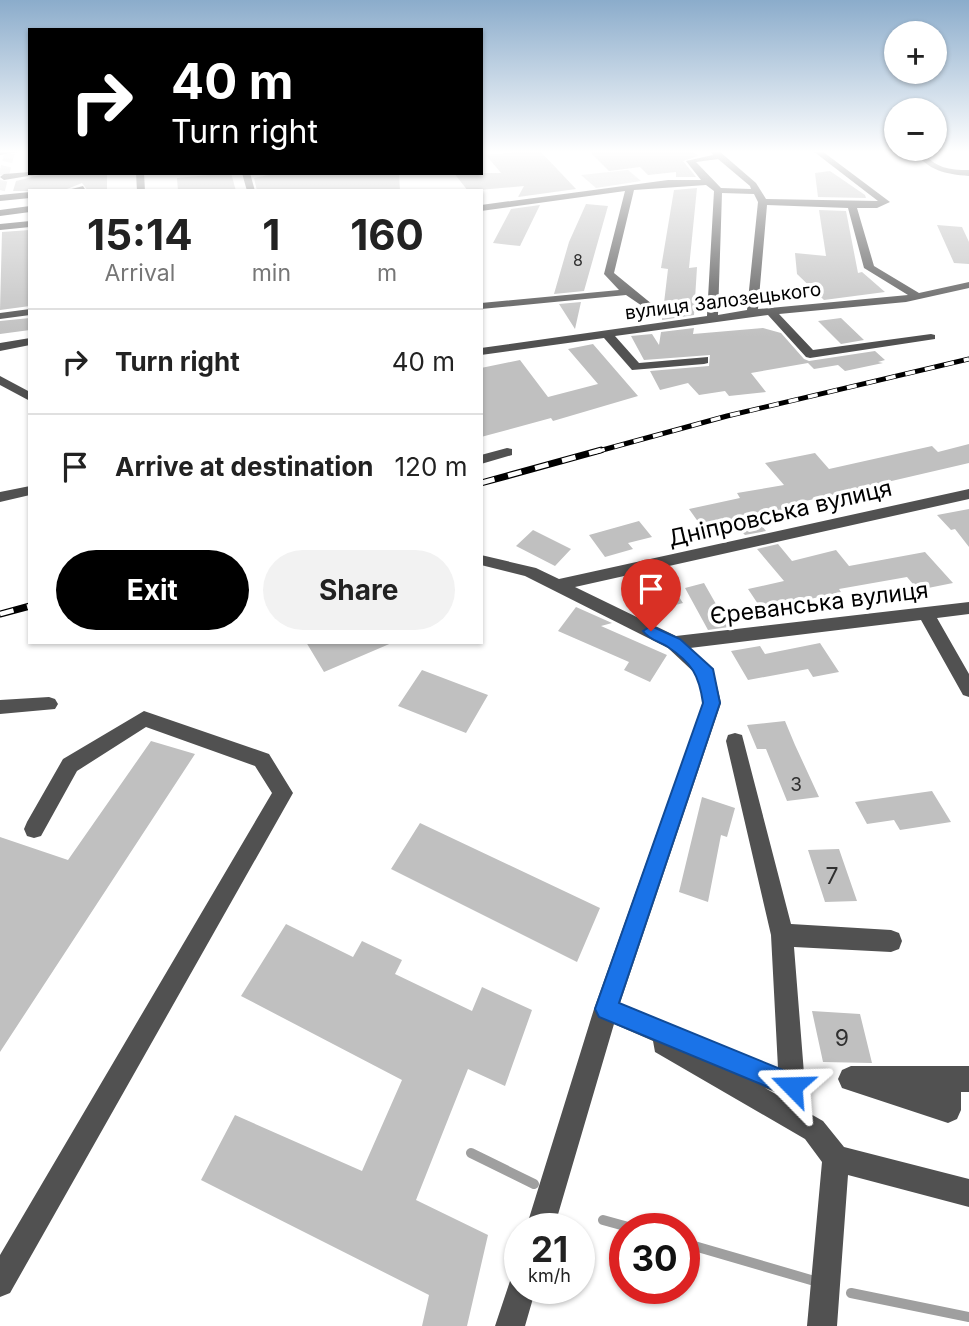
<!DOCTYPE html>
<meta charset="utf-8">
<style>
body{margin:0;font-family:Inter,sans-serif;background:#f2f2f2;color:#222;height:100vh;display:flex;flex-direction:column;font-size:26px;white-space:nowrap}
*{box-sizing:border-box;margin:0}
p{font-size:23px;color:#767676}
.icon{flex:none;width:38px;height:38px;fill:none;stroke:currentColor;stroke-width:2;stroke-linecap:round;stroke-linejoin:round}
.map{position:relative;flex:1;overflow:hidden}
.side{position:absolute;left:28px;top:189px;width:455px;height:455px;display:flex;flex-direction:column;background:#fff;border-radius:0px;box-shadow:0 2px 5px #0004}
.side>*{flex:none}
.guide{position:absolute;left:28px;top:28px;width:455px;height:147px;border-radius:0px;box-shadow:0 2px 5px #0004;background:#000;color:#fff;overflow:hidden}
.tools{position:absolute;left:884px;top:21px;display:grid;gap:14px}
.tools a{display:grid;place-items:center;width:63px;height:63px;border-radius:50%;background:#fff;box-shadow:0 2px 5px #0004;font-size:35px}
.speed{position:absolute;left:504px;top:1213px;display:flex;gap:14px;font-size:35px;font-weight:700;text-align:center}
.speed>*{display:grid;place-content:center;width:91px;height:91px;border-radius:50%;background:#fff;box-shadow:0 2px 5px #0004;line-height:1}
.speed small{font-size:18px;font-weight:400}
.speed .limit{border:10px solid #d22;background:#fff;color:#111}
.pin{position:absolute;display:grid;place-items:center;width:60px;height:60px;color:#fff;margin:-72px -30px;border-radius:50% 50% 50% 0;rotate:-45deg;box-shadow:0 0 7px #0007}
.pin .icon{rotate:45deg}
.me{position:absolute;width:77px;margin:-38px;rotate:292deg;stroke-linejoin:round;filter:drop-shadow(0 0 5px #0008)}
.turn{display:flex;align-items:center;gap:24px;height:147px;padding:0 28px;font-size:32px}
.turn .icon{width:91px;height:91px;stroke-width:2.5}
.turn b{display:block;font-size:49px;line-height:60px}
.eta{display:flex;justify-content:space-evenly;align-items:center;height:119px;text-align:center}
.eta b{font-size:42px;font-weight:700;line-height:49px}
.primary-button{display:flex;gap:14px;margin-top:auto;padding:14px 28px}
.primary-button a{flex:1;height:80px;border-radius:42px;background:#000;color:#fff;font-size:28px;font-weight:700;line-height:80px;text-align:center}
.primary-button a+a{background:#f2f2f2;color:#222}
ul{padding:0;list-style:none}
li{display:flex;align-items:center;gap:21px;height:105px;padding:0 28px;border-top:2px solid #e0e0e0}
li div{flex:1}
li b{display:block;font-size:26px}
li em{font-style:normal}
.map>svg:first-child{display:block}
.green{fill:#d8d8d8}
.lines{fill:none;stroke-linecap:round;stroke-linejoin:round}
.stream{stroke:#9f9f9f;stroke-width:10}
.building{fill:#c0c0c0}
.minor-tunnel{stroke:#d9d9d9;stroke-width:10;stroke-dasharray:10 4.5;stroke-linecap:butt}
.minor{fill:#515151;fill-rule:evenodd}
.rail-far1-casing{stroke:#000;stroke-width:5}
.rail-casing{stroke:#000;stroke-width:7}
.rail-far1{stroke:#fff;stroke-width:3.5;stroke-dasharray:10;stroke-linecap:butt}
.rail{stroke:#fff;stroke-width:4.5;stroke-dasharray:14;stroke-linecap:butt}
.route{fill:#1a73e8;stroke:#114b97;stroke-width:2}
.labels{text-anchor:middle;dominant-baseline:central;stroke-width:7;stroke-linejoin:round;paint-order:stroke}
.far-number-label{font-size:16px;fill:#303030}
.far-street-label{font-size:19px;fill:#000;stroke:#fff}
.number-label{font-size:19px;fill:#303030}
.street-label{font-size:23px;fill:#000;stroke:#fff}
.near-number-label{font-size:23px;fill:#303030}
</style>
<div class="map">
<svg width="969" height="1326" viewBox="0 0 969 1326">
<rect width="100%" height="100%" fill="#fff"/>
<path class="green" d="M 628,170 L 641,181 L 596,188 L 581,175 Z"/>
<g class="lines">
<path class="stream" d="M 471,1153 L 534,1184
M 603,1220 L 632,1228
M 684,1243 L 811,1280
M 851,1293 L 969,1317"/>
</g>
<path class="building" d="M 524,151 L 540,151 L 576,189 L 518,197 L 524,186 L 468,191 L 454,173 L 501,173 L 486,155 Z
M 589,151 L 693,151 L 698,156 L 683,161 L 696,177 L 676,177 L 676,172 L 648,175 L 640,167 L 609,171 Z
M 830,171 L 865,195 L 866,198 L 818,197 L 815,173 Z
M 48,173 L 107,173 L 107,191 L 88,191 L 82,183 L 62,191 L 13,191 L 16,181 Z
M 231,173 L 236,191 L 178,191 L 177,178 Z
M 279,173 L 399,173 L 400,191 L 257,191 L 254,178 Z
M 697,188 L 689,268 L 697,267 L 694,315 L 662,320 L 668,269 L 661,268 L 674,190 Z
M 586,204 L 608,206 L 584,291 L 554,294 L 569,242 Z
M 540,205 L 520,246 L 493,243 L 511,209 Z
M 819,210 L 846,211 L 858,273 L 862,272 L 885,292 L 824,300 L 797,274 L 795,253 L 826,256 Z
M 937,225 L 962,227 L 969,242 L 969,264 L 954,263 Z
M 30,230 L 30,306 L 0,310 L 2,232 Z
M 581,302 L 575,329 L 559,304 Z
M 30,318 L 30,330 L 0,334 L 0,321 Z
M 841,318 L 864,340 L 841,344 L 818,321 Z
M 694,328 L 693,334 L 763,328 L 781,333 L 804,359 L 809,361 L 875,351 L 885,360 L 878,362 L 883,363 L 845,371 L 838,365 L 814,369 L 808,363 L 751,373 L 766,392 L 729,396 L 725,391 L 699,395 L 688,383 L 660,390 L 650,371 L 709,366 L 710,355 L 644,360 L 631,336 L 652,334 L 659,345 L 661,332 Z
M 593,344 L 638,396 L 553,421 L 551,418 L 481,437 L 481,368 L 520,360 L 548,397 L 598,384 L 568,349 Z
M 969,444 L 969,463 L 784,506 L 790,514 L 757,520 L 766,531 L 745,535 L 741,531 L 709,537 L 689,509 L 740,498 L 737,493 L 784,485 L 765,463 L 815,453 L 829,469 L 932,446 L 938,452 Z
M 969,509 L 969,547 L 955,529 L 951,530 L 937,515 Z
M 639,521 L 652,537 L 628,543 L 633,549 L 605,557 L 589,535 Z
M 533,530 L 571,549 L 555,566 L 516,546 Z
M 778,544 L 792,561 L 836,550 L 849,566 L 925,552 L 953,583 L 918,590 L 907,577 L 839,589 L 841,592 L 762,610 L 748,589 L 784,581 L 757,549 Z
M 669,582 L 683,603 L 653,611 L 639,590 Z
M 704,583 L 729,627 L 708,630 L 685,588 Z
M 576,607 L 612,623 L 601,626 L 667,655 L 650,682 L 624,670 L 629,662 L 558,631 Z
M 306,642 L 394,642 L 324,672 Z
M 820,643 L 839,672 L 813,677 L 808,669 L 748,680 L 731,651 L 760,646 L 765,654 Z
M 422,670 L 488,695 L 466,733 L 398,706 Z
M 785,721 L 795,745 L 819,797 L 787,801 L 766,749 L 757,749 L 747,725 Z
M 151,741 L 195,754 L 0,1052 L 0,837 L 68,860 Z
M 932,791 L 951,822 L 900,830 L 894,820 L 867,824 L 855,802 Z
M 702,797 L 735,808 L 727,837 L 721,835 L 708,902 L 679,892 Z
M 420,823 L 600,908 L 577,962 L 391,869 Z
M 839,849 L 857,901 L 825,902 L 808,850 Z
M 286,924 L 353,957 L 362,941 L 402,960 L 395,974 L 472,1011 L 482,987 L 532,1010 L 505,1086 L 468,1069 L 416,1200 L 488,1235 L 467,1326 L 422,1326 L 429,1295 L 201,1180 L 235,1115 L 362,1171 L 402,1080 L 241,996 Z
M 812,1011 L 860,1014 L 872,1063 L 823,1062 Z"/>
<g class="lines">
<path class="minor-tunnel" d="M 0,190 L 10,151"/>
<path class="minor" d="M 0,151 L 23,151 L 0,155 Z
M 710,151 L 719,151 L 756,183 L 766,199 L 878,201 L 813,151 L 822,151 L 890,202 L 877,208 L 857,208 L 874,266 L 919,293 L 969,282 L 969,288 L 906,302 L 779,314 L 813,350 L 931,334 L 935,335 L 935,339 L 810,358 L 806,357 L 768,315 L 615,336 L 639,363 L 708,357 L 708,363 L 704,364 L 632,370 L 604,338 L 481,355 L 481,348 L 707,316 L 714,191 L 706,185 L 634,190 L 614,273 L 658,309 L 658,313 L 654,314 L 626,295 L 481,309 L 481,303 L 619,290 L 604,274 L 625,191 L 481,211 L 481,205 L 668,180 L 701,180 L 686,161 L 713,155 ZM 718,159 L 750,186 L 751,189 L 721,188 L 696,162 ZM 722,193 L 754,194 L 758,202 L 747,310 L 718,315 ZM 767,205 L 848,208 L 864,268 L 908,295 L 758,309 Z
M 914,151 L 922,151 C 935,168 949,170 969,170 L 969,176 C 945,174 929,171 914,151 Z
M 30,172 L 46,173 L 4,180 L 0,177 L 4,174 Z
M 136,173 L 144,173 L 145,191 L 137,191 Z
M 242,173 L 250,173 L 255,191 L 247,191 Z
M 83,186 L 86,191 L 64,191 Z
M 30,192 L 30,198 L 0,201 L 0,195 Z
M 30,206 L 30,212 L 0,216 L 0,210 Z
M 30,221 L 30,227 L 0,230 L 0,224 Z
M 30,309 L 30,315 L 0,319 L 0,313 Z
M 30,338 L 30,345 L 0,351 L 0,343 Z
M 0,376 L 30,392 L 30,401 L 0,385 Z
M 507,448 L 512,449 L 512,455 L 481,464 L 481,455 Z
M 30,486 L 30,495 L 0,502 L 0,492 Z
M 969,489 L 969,499 L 575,587 L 676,636 L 969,602 L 969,614 L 937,618 L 969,674 L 969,697 L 963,695 L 921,620 L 690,648 L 713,669 L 721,703 L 620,1003 L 778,1068 L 771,935 L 726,741 L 728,735 L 735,733 L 742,735 L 791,924 L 891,930 L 899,933 L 902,941 L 899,949 L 891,952 L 794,947 L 805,1086 L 801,1095 L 792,1099 L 765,1088 L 823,1121 L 844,1147 L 969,1179 L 969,1207 L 848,1175 L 837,1326 L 807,1326 L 822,1162 L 805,1139 L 655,1052 L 653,1041 L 614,1024 L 554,1228 L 526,1228 L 594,1009 L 703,703 L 699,677 L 668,648 L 525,576 L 481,565 L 481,555 L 536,568 L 559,579 Z
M 49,697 L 55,699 L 58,704 L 55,709 L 0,714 L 0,700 Z
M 144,711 L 269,754 L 293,793 L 10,1293 L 0,1297 L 0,1255 L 272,793 L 255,766 L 146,727 L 77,771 L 41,836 L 34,838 L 27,836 L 24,829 L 27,822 L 63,759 Z
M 851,1066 L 969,1066 L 969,1092 L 961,1092 L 961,1110 L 957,1119 L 948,1123 L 842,1088 L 838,1079 L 842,1070 Z
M 520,1274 L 520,1288 L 536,1288 L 525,1326 L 495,1326 L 511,1278 Z"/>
<g class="rail-far1-casing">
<path id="rail-far1" d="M 595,452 L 727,416 L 969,359"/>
</g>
<g class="rail-casing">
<path id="rail" d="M 481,483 L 601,450
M 0,614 L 30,606"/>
</g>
<use href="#rail-far1" class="rail-far1"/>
<use href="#rail" class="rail"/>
</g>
<linearGradient id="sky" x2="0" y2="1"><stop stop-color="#8baccb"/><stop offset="0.45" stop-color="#fff"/><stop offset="1" stop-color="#fff" stop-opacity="0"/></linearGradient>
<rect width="969" height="337" fill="url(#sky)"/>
<path class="route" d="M 651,626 L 680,639 L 713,669 L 720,703 L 619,1003 L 800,1077 L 803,1086 L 800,1094 L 792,1097 L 599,1017 L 595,1009 L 703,703 C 699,675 692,663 668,647 C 659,641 649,640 643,631 Z"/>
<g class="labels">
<g class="far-number-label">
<text x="578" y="260">8</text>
</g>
<g class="far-street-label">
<text transform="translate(723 301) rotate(-7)">вулиця Залозецького</text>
</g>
<g class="number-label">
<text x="796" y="784">3</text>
</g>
<g class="street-label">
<text transform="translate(780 513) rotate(-13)">Дніпровська вулиця</text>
<text transform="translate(819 603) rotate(-7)">Єреванська вулиця</text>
</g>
<g class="near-number-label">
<text x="832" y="876">7</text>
<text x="842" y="1038">9</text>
</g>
</g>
</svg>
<div class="tools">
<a>+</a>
<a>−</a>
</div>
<div class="speed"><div>21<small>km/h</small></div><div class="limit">30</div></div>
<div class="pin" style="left:651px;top:631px;background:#d93025"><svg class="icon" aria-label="arrive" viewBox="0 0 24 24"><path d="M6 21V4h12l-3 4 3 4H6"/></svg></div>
<svg class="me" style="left:792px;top:1086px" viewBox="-20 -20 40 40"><path d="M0-17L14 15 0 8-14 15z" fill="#1a73e8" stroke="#fff" stroke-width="4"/></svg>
<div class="guide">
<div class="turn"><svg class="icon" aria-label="right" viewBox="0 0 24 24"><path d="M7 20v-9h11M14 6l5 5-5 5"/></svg><div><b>40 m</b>Turn right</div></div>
</div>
<section class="side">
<div class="eta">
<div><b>15:14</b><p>Arrival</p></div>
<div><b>1</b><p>min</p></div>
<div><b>160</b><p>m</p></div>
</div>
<ul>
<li><svg class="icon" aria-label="right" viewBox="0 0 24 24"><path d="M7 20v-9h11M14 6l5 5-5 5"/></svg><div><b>Turn right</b></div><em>40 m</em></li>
<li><svg class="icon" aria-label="arrive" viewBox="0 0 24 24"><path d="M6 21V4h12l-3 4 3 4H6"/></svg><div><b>Arrive at destination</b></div><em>120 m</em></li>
</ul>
<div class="primary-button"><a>Exit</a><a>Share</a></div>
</section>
</div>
